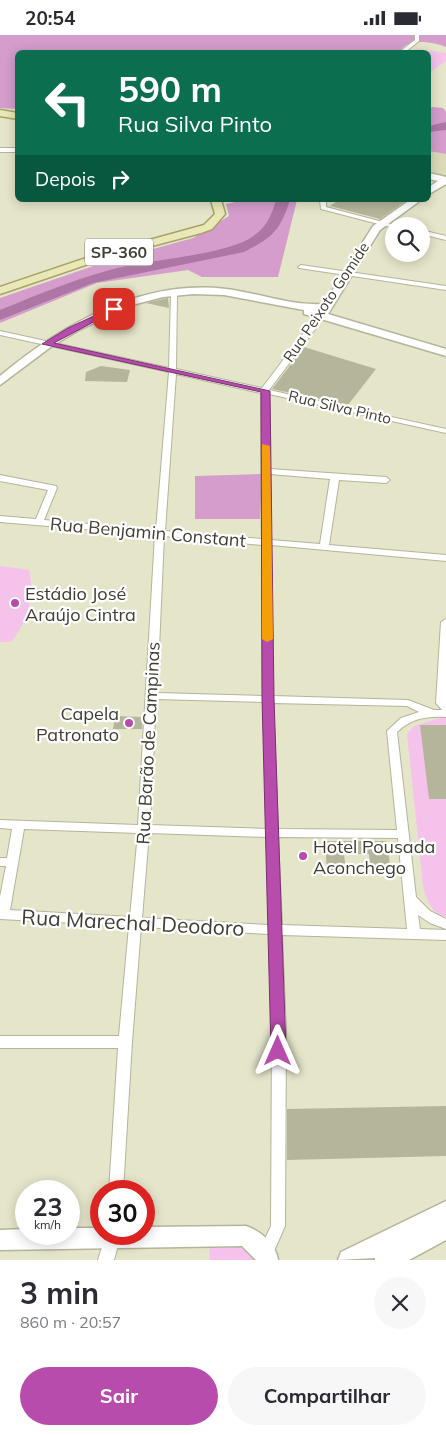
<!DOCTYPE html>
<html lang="pt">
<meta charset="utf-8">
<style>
body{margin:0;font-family:Mulish,sans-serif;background:#f7f7f7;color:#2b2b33;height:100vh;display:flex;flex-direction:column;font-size:19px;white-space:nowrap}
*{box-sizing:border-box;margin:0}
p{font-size:16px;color:#7c7c81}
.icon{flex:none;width:28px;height:28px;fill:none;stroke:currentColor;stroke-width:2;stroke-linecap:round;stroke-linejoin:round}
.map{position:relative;height:1225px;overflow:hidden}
.panel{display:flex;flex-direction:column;background:#fff;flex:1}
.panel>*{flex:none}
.guide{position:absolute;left:15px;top:15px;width:416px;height:152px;border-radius:8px;box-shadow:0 2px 12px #0003;background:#0b6e4f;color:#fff;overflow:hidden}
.buttons{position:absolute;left:385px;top:182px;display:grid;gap:10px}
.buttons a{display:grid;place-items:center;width:45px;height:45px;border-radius:50%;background:#fff;box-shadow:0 2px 12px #0003;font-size:25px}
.speed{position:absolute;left:15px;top:1145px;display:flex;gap:10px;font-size:25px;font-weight:700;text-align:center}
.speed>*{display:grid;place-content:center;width:65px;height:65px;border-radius:50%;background:#fff;box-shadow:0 2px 12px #0003;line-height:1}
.speed small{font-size:12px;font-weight:400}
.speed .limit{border:8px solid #d22;background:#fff;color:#111}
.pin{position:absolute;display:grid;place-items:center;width:42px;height:42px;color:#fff;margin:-21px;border-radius:10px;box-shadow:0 2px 8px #0006}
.me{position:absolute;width:55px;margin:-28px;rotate:0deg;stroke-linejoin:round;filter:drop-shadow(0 0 4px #0008)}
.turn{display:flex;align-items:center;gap:18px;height:105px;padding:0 20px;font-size:22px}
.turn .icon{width:65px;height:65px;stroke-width:2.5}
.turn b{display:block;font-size:35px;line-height:42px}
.then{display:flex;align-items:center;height:48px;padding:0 20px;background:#0003;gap:10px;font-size:19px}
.round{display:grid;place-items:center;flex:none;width:52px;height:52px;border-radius:26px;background:#f7f7f7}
.summary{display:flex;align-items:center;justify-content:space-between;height:85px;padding:0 20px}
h1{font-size:30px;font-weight:700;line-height:38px}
.primary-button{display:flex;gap:10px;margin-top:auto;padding:10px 20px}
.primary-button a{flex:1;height:58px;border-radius:30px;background:#b84cac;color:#fff;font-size:20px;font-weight:700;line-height:58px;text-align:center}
.primary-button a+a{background:#f7f7f7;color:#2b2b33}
.status{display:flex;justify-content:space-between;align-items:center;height:35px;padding:0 25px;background:#fff;direction:ltr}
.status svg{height:14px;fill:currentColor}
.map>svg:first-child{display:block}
.built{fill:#dadab8}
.green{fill:#f5c2ec}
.forest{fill:#d49dcc}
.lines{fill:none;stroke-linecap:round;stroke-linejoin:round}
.river{fill:#ac77a4;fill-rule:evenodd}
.building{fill:#b5b59b}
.street-casing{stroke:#b4b49b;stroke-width:2}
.secondary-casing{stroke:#b4b49b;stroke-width:3}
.primary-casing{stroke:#a5a36a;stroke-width:3}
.street{fill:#fff;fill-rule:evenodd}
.secondary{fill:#fff;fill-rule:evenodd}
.primary{fill:#eae8b7;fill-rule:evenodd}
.route{fill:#b84cac;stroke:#783170}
.slow{fill:#f59e0b}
.poi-dot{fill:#b84cac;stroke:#fff;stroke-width:2}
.labels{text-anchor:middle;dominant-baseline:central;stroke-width:4.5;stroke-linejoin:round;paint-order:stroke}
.far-street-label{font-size:15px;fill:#3e3e33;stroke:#fff}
.shield{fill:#fff;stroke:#787870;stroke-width:1}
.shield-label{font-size:16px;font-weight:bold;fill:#3e3e33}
.street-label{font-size:18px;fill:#3e3e33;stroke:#fff}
.poi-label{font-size:18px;fill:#3e3e33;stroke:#fff;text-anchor:start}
.near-street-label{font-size:21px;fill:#3e3e33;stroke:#fff}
</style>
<div class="status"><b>20:54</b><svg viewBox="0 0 49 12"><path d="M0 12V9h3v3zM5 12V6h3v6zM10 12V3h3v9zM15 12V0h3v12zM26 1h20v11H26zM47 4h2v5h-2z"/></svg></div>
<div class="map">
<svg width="446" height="1225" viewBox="0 0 446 1225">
<rect width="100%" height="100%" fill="#e5e5ca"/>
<path class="built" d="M 446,98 L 446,145 L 429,141 L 429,112 Z"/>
<path class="green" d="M 417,14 L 446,18 L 446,26 L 429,38 L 429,18 L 412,17 Z
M 0,531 L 29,535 C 35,562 28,586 11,607 L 0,607 Z
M 440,683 L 446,683 L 446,882 C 431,879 426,863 423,850 L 407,699 L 414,691 Z
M 209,1210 L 245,1212 L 255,1221 L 255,1225 L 210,1225 Z"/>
<path class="forest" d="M 0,0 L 446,0 L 446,12 C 433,7 406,2 399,18 L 18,18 L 17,74 L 0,73 Z
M 433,72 L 443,73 L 446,77 L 446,119 L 429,116 L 429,73 Z
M 245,165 L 297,165 L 278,242 L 202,242 L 188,235 L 97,248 L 0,288 L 0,263 L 102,228 L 193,203 L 229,181 L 226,169 Z
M 262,439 L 260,484 L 195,484 L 195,441 Z"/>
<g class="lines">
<path class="river" d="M 446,87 L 446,95 L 429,97 L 429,91 Z
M 276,165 L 290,165 C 280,196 273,202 244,217 L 93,248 L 0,285 L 0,275 C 42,258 82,241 126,231 C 158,224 227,219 252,202 C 267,192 271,181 276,165 Z"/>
</g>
<path class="building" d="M 339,165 L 407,165 L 380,184 L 330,171 Z
M 168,263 L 169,273 L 146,268 L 163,264 Z
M 304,312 L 376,334 L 348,370 L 272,354 Z
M 101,331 L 130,335 L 127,347 L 85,346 L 86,337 Z
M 115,681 L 142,682 L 142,694 L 113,694 Z
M 420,690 L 446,690 L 446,764 L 429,764 Z
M 325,806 L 387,806 L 391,839 L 371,839 L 369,819 L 344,819 L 346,837 L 327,837 Z
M 446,1071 L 446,1121 L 287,1125 L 287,1074 Z"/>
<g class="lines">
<g class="street-casing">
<path id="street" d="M 415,0 L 419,0 L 419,6 L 404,18 L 398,18 L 415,5 Z
M 0,113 L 18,113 L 18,117 L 0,117 Z
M 320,165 L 326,165 L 326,172 L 398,191 L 394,191 L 394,193 L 321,174 Z
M 421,195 L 446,201 L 446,205 L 421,199 Z
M 301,230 L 446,251 L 446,255 L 299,233 L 298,232 Z
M 174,257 L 177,259 L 176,334 L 262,353 L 318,279 L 321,279 L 325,281 L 269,355 L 446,394 L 446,398 L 269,359 L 270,434 L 386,442 L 390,445 L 386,448 L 339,445 L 329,510 L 446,520 L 446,526 L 271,510 L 273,661 L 408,665 L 434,675 L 442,675 L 436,668 L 441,587 L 446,584 L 446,682 C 427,681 412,683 397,697 L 416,862 L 430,876 L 446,884 L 446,894 L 430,888 L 418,880 L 420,894 L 446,895 L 446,905 L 282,900 L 286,997 L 285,1191 L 271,1223 L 266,1225 L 261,1223 L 258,1218 L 271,1191 L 272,997 L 270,899 L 141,892 L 132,1007 L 123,1156 L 109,1156 L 118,1013 L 0,1013 L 0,1001 L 119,1001 L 129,891 L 0,884 L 0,862 L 6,831 L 0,831 L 0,823 L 7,823 L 12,794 L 0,793 L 0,785 L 138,790 L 155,500 L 0,487 L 0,481 L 36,484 L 48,455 L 0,446 L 0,440 L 56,451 L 57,453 L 44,485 L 156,495 L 169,337 L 0,300 L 0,296 L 169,333 L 171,259 ZM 176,339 L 261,358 L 262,504 L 165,496 ZM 270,439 L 330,444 L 320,509 L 271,505 ZM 164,501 L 262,510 L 263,661 L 157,658 ZM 156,664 L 263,667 L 267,794 L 150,790 ZM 273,668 L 407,671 L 419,677 L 401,683 L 387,696 L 397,795 L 278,794 ZM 24,794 L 138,798 L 130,882 L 10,875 ZM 149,798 L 267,802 L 269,890 L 142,883 ZM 278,802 L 398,803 L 407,894 L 282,890 Z
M 106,1199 L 121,1199 L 114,1225 L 98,1225 Z"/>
</g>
<g class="secondary-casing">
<path id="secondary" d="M 429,138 L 446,142 L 446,149 L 429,159 L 429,152 L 438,146 L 429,144 Z
M 410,165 L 421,165 L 380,195 L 328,279 L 446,314 L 446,321 L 304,279 L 304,275 L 224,260 L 193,259 L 163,262 L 136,269 L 79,295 L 52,311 L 0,350 L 0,341 C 63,289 141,244 226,254 C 259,258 290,271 324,269 L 373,191 Z
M 446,1166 L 446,1205 L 409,1225 L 375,1225 L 375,1223 L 338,1225 L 341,1217 Z
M 246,1191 C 261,1196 276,1209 278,1225 L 256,1225 L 242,1211 L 0,1215 L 0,1195 L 26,1194 L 26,1199 L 69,1199 L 69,1193 L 101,1193 L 101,1199 L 144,1199 L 144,1192 Z"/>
</g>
<g class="primary-casing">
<path id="primary" d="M 0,75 L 18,78 L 18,84 L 0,81 Z
M 211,165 L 221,165 L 225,179 L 212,194 L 201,198 L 103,224 L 0,259 L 0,252 L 95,220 L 204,190 L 215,179 Z"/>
</g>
<use href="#street" class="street"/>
<use href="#secondary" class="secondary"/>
<use href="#primary" class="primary"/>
</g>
<path class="route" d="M 111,273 L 118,274 L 54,308 L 270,356 L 274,663 L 286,1016 L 284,1020 L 278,1022 L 273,1020 L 271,1016 L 262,663 L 261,357 L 42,309 L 68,293 Z"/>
<path class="slow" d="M 262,409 L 270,411 L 273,604 L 267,607 L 262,604 Z"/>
<g class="poi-dot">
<circle cx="15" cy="568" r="5"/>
<circle cx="129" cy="688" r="5"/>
<circle cx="303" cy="821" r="5"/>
</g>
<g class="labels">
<g class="far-street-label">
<text transform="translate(326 267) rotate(-56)">Rua Peixoto Gomide</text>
<text transform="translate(340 372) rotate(13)">Rua Silva Pinto</text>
</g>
<rect class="shield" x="85" y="203.5" width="68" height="27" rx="4"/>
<g class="shield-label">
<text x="119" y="217">SP-360</text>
</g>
<g class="street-label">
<text transform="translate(148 497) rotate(5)">Rua Benjamin Constant</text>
<text transform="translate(148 708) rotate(-87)">Rua Barão de Campinas</text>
</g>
<g class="poi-label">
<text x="25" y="558">Estádio José<tspan x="25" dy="21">Araújo Cintra</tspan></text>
<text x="119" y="678" text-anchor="end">Capela<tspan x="119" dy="21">Patronato</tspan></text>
<text x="313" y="811">Hotel Pousada<tspan x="313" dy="21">Aconchego</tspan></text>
</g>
<g class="near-street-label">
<text transform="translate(133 887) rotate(3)">Rua Marechal Deodoro</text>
</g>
</g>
</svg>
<div class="buttons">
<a><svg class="icon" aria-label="search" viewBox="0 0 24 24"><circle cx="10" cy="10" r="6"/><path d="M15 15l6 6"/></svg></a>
</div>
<div class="speed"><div>23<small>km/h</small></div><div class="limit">30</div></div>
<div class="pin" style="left:114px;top:274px;background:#d93025"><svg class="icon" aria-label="arrive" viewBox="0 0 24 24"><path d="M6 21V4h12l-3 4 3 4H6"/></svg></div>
<svg class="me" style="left:278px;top:1016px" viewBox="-20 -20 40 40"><path d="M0-17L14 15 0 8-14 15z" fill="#b84cac" stroke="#fff" stroke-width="4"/></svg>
<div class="guide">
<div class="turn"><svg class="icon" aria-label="left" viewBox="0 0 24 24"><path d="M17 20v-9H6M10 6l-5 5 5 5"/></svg><div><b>590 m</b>Rua Silva Pinto</div></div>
<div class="then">Depois<svg class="icon" aria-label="right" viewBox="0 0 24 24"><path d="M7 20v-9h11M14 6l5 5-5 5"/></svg></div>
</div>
</div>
<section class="panel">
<div class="summary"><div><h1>3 min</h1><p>860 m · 20:57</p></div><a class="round"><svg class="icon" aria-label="close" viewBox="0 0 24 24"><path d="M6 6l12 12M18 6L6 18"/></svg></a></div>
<div class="primary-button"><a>Sair</a><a>Compartilhar</a></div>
</section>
